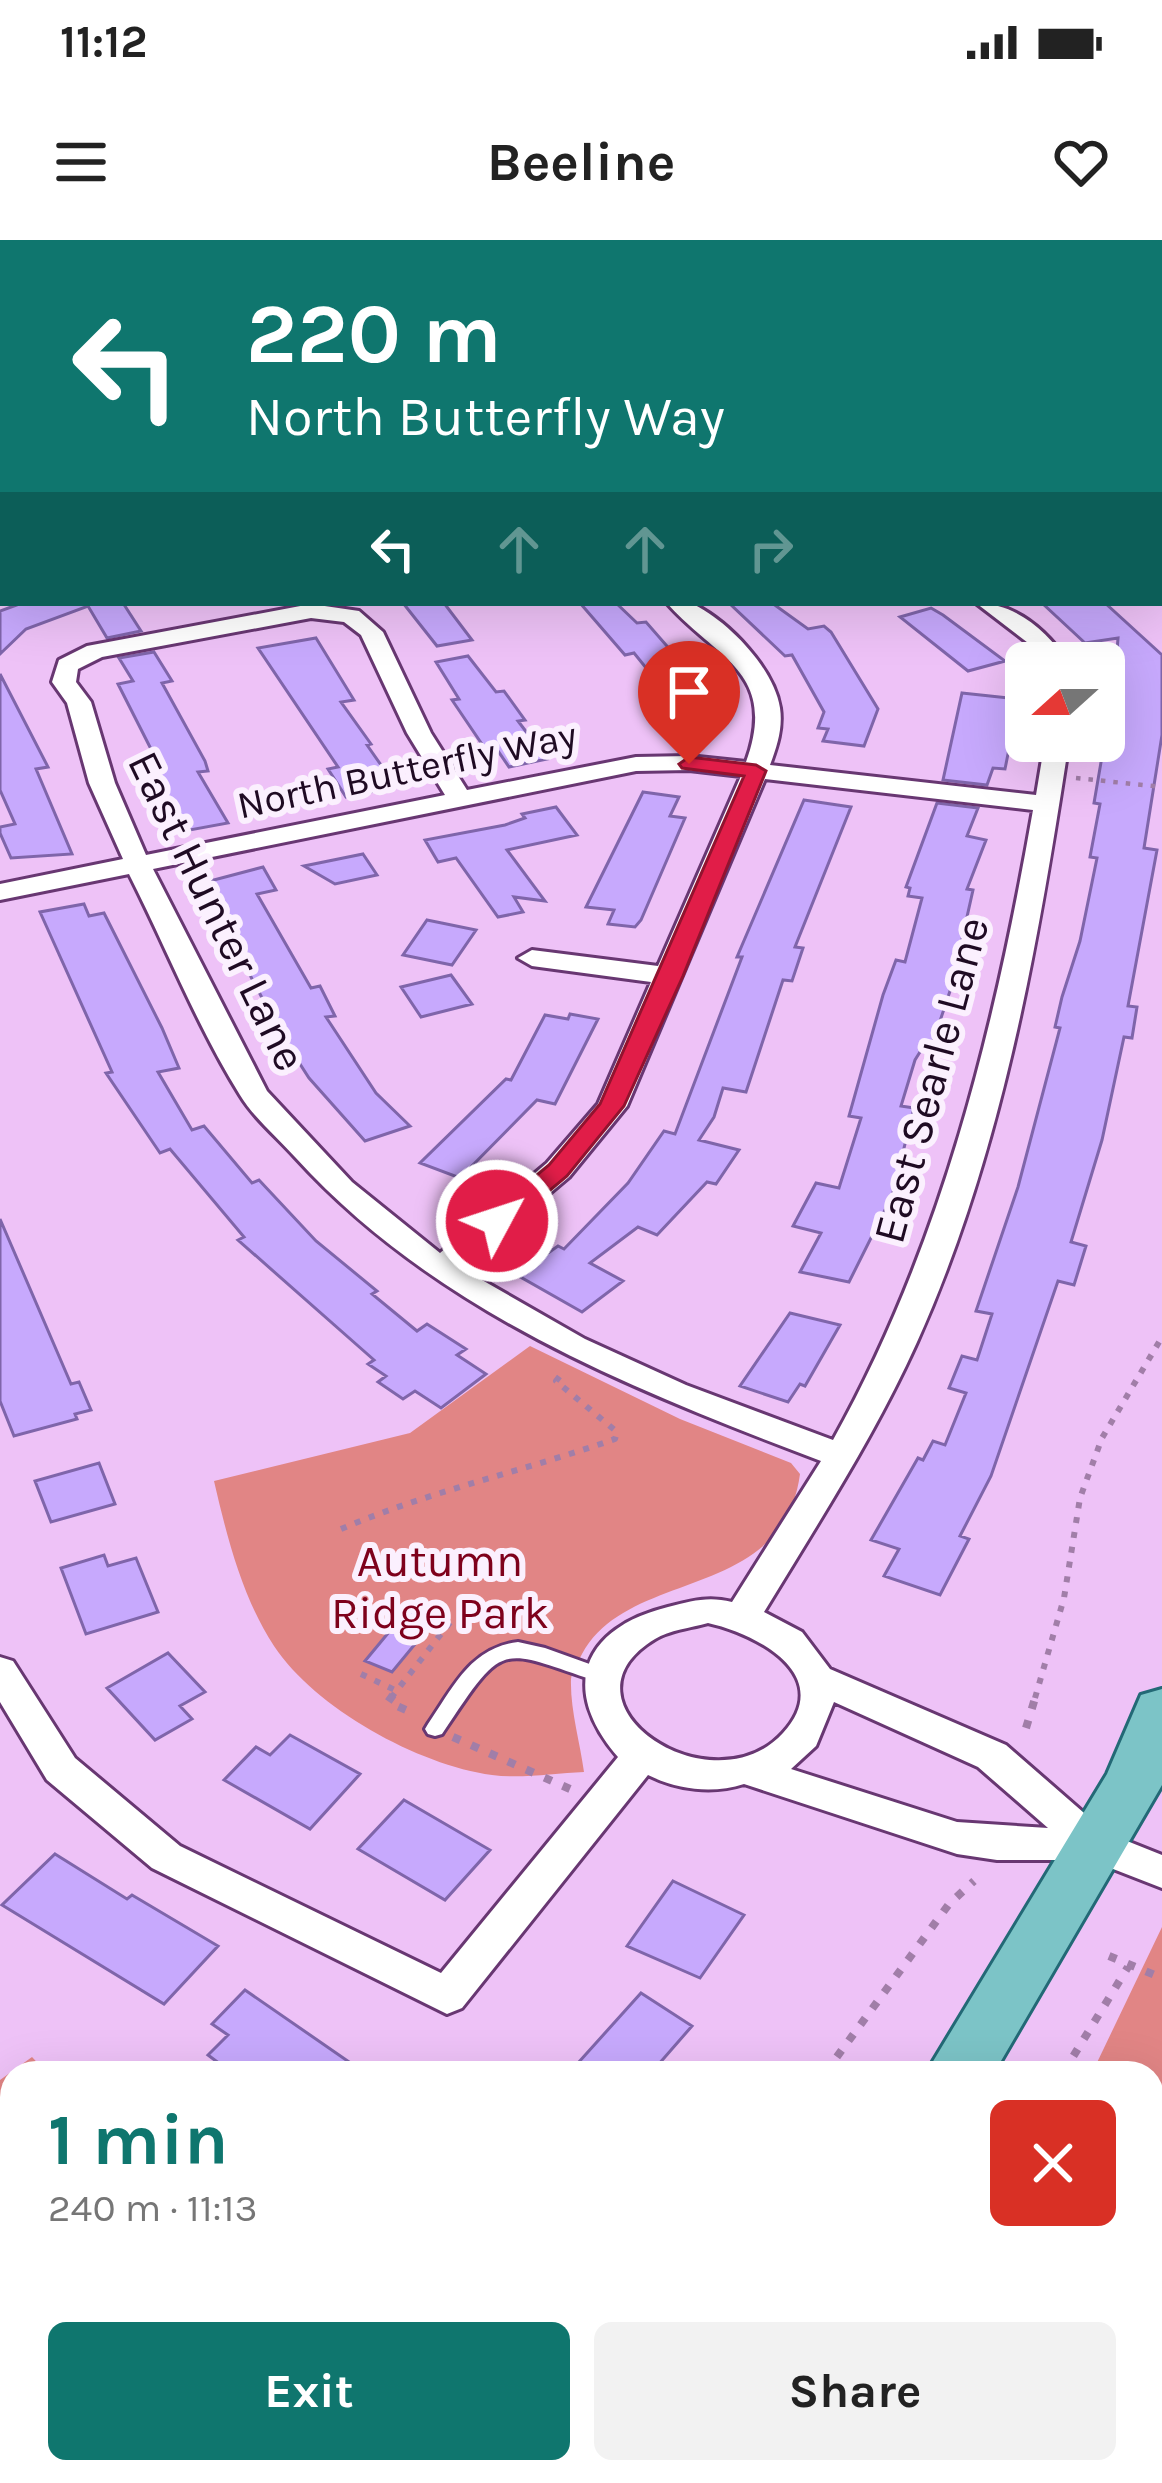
<!DOCTYPE html>
<meta charset="utf-8">
<style>
body{margin:0;font-family:Karla,sans-serif;background:#f2f2f2;color:#222;height:100vh;display:flex;flex-direction:column;font-size:45px;white-space:nowrap}
*{box-sizing:border-box;margin:0}
p{font-size:39px;color:#767676}
.icon{flex:none;width:66px;height:66px;fill:none;stroke:currentColor;stroke-width:2;stroke-linecap:round;stroke-linejoin:round}
.map{position:relative;flex:1;overflow:hidden}
.details{position:absolute;left:0px;top:1821px;width:1164px;height:423px;display:flex;flex-direction:column;background:#fff;border-radius:36px 36px 0 0;box-shadow:0 12px 48px #0002}
.details>*{flex:none}
.guide{position:absolute;left:0px;top:0px;width:1164px;height:366px;box-shadow:0 12px 48px #0002;background:#0f766e;color:#fff;overflow:hidden}
.needle{width:78px;rotate:249deg}
.tools{position:absolute;left:1005px;top:402px;display:grid;gap:24px}
.tools a{display:grid;place-items:center;width:120px;height:120px;border-radius:18px;background:#fff;box-shadow:0 12px 48px #0002;font-size:60px}
.pin{position:absolute;display:grid;place-items:center;width:102px;height:102px;color:#fff;margin:-123px -51px;border-radius:50% 50% 50% 0;rotate:-45deg;box-shadow:0 0 12px #0007}
.pin .icon{rotate:45deg}
.me{position:absolute;width:132px;margin:-66px;rotate:50deg;stroke-linejoin:round;filter:drop-shadow(0 0 9px #0008)}
.turn{display:flex;align-items:center;gap:42px;height:252px;padding:0 48px;font-size:54px}
.turn .icon{width:156px;height:156px;stroke-width:2.5}
.turn b{display:block;font-size:84px;line-height:102px}
.lanes{display:flex;align-items:center;height:114px;padding:0 48px;background:#0003;justify-content:center;gap:60px;direction:ltr}
.lanes .off{opacity:.35}
.round{display:grid;place-items:center;flex:none;width:126px;height:126px;border-radius:18px;background:#f2f2f2}
.overview{display:flex;align-items:center;justify-content:space-between;height:204px;padding:0 48px}
h1{font-size:72px;font-weight:700;line-height:90px;color:#0f766e}
.button{display:flex;gap:24px;margin-top:auto;padding:24px 48px}
.button a{flex:1;height:138px;border-radius:18px;background:#0f766e;color:#fff;font-size:48px;font-weight:700;line-height:138px;text-align:center}
.button a+a{background:#f2f2f2;color:#222}
.status{display:flex;justify-content:space-between;align-items:center;height:84px;padding:0 60px;background:#fff;direction:ltr}
.status svg{height:33px;fill:currentColor}
header{display:flex;justify-content:space-between;align-items:center;height:156px;padding:0 48px;background:#fff;font-size:54px;font-weight:700}
.map>svg:first-child{display:block}
.green{fill:#e18585}
.building{fill:#c7a9fd;stroke:#7f65aa;stroke-width:3}
.lines{fill:none;stroke-linecap:round;stroke-linejoin:round}
.lane-casing{stroke:#683772;stroke-width:6}
.street-casing{stroke:#683772;stroke-width:6}
.primary-casing{stroke:#236976;stroke-width:6}
.path-far2{stroke:#a17ea8;stroke-width:4.5;stroke-dasharray:4.5 8;stroke-linecap:butt}
.path-far1{stroke:#a17ea8;stroke-width:6;stroke-dasharray:6 9;stroke-linecap:butt}
.path{stroke:#a17ea8;stroke-width:8;stroke-dasharray:8 12;stroke-linecap:butt}
.lane{fill:#fff;fill-rule:evenodd}
.street{fill:#fff;fill-rule:evenodd}
.primary{fill:#7cc4c7;fill-rule:evenodd}
.route{fill:#e11d48;stroke:#92132f;stroke-width:3}
.labels{text-anchor:middle;dominant-baseline:central;stroke-width:12;stroke-linejoin:round;paint-order:stroke}
.far-street-label{font-size:39px;fill:#1f0b23;stroke:#fbf0fe}
.street-label{font-size:45px;fill:#1f0b23;stroke:#fbf0fe}
.park-label{font-size:45px;fill:#7e011c;stroke:#fbf0fe}
</style>
<div class="status"><b>11:12</b><svg viewBox="0 0 49 12"><path d="M0 12V9h3v3zM5 12V6h3v6zM10 12V3h3v9zM15 12V0h3v12zM26 1h20v11H26zM47 4h2v5h-2z"/></svg></div>
<header><svg class="icon" aria-label="menu" viewBox="0 0 24 24"><path d="M4 6h16M4 12h16M4 18h16"/></svg>Beeline<svg class="icon" aria-label="heart" viewBox="0 0 24 24"><path d="M12 20l-8-8c-3-5 5-10 8-4 3-6 11-1 8 4z"/></svg></header>
<div class="map">
<svg width="1162" height="2243" viewBox="0 0 1162 2243">
<rect width="100%" height="100%" fill="#eec2f7"/>
<path class="green" d="M 530,1106 L 680,1179 L 791,1223 L 800,1234 C 783,1362 629,1327 582,1414 C 578,1422 572,1431 571,1439 C 570,1469 580,1502 584,1532 C 555,1533 521,1539 492,1535 C 418,1525 315,1468 274,1406 C 242,1357 227,1297 214,1241 L 410,1193 Z
M 1162,1687 L 1162,2243 L 882,2243 L 891,2232 L 1152,2232 L 1152,1833 L 1092,1833 Z
M 32,1817 L 47,1833 L 12,1833 L 12,2015 L 0,2003 L 0,1840 Z
M 205,2232 L 425,2232 L 436,2243 L 215,2243 Z"/>
<path class="building" d="M 22,363 L 123,363 L 141,391 L 107,398 L 88,366 L 26,389 L 0,414 L 0,371 Z
M 403,363 L 444,363 L 472,400 L 437,406 Z
M 580,363 L 616,363 L 637,383 L 646,382 L 673,413 L 693,421 L 718,452 L 718,488 L 683,489 L 677,441 L 659,444 L 634,413 L 625,415 Z
M 729,363 L 772,363 L 808,389 L 824,386 L 831,392 L 878,469 L 864,506 L 823,501 L 828,489 L 818,488 L 824,472 L 792,415 L 785,416 Z
M 1042,363 L 1105,363 L 1162,415 L 1162,495 L 1144,608 L 1157,610 L 1128,766 L 1137,767 L 1132,798 L 1124,797 L 1102,900 L 1071,1002 L 1086,1006 L 1074,1045 L 1058,1041 L 991,1236 L 960,1296 L 969,1299 L 940,1355 L 884,1336 L 899,1309 L 871,1300 L 918,1218 L 923,1220 L 933,1201 L 945,1205 L 966,1153 L 949,1148 L 962,1116 L 977,1120 L 992,1074 L 976,1071 L 1018,947 L 1060,788 L 1055,787 L 1062,757 L 1080,701 L 1097,618 L 1090,617 L 1100,564 L 1094,563 L 1105,499 L 1110,499 L 1118,398 L 1085,403 Z
M 931,368 L 943,375 L 1005,421 L 968,431 L 900,377 Z
M 316,398 L 354,460 L 341,462 L 371,504 L 367,505 L 388,535 L 381,536 L 389,548 L 346,557 L 328,529 L 338,527 L 258,408 Z
M 154,412 L 172,441 L 162,443 L 205,521 L 208,531 L 198,532 L 228,583 L 190,590 L 173,572 L 144,517 L 154,515 L 118,444 L 133,441 L 119,418 Z
M 468,416 L 496,452 L 504,451 L 525,480 L 518,481 L 547,519 L 509,527 L 498,511 L 488,513 L 452,460 L 459,459 L 436,422 Z
M 0,434 L 48,527 L 36,529 L 72,614 L 11,618 L 0,593 L 0,587 L 15,584 L 0,550 Z
M 962,453 L 1019,459 L 1005,529 L 993,528 L 987,545 L 943,540 Z
M 643,552 L 679,557 L 670,576 L 685,578 L 641,680 L 635,687 L 608,684 L 614,670 L 586,667 Z
M 804,560 L 851,567 L 795,707 L 803,708 L 792,741 L 783,740 L 746,852 L 723,848 L 714,877 L 699,900 L 739,910 L 716,944 L 707,942 L 657,995 L 638,987 L 590,1023 L 623,1041 L 582,1072 L 517,1035 L 558,1006 L 564,1009 L 628,943 L 664,891 L 675,894 L 742,717 L 737,717 Z
M 937,563 L 978,568 L 967,596 L 986,600 L 967,649 L 973,650 L 951,748 L 932,805 L 925,804 L 915,820 L 901,866 L 914,868 L 892,956 L 849,1042 L 800,1032 L 821,993 L 793,986 L 816,943 L 839,948 L 861,878 L 849,876 L 883,755 L 896,720 L 905,722 L 922,658 L 908,656 L 910,648 L 906,647 Z
M 556,567 L 577,595 L 507,610 L 545,661 L 514,657 L 523,672 L 498,677 L 456,618 L 438,622 L 425,600 L 505,585 L 525,578 L 522,574 Z
M 363,614 L 377,635 L 335,644 L 304,626 Z
M 263,627 L 276,650 L 257,654 L 311,748 L 320,746 L 335,776 L 326,777 L 376,853 L 410,886 L 365,901 L 309,838 L 282,796 L 239,714 L 245,712 L 210,641 Z
M 84,664 L 89,676 L 104,673 L 162,788 L 179,828 L 158,832 L 192,890 L 204,886 L 252,943 L 259,940 L 316,1001 L 377,1051 L 372,1054 L 417,1091 L 427,1084 L 466,1109 L 457,1115 L 486,1134 L 441,1168 L 415,1151 L 403,1159 L 378,1142 L 386,1136 L 368,1124 L 374,1120 L 238,1000 L 244,997 L 170,909 L 160,913 L 106,833 L 112,832 L 40,672 Z
M 427,680 L 476,690 L 452,725 L 403,715 Z
M 451,735 L 472,764 L 421,777 L 401,747 Z
M 570,774 L 598,779 L 555,864 L 537,860 L 460,938 L 420,923 L 506,839 L 511,840 L 545,775 L 568,779 Z
M 0,979 L 71,1144 L 79,1142 L 91,1170 L 75,1174 L 77,1179 L 14,1196 L 0,1161 Z
M 790,1073 L 840,1085 L 805,1146 L 800,1144 L 788,1162 L 740,1146 Z
M 99,1223 L 115,1264 L 51,1282 L 35,1241 Z
M 104,1315 L 108,1326 L 136,1318 L 158,1372 L 86,1394 L 61,1328 Z
M 413,1363 L 439,1375 L 392,1432 L 365,1421 Z
M 168,1413 L 205,1452 L 180,1466 L 192,1479 L 155,1500 L 107,1448 Z
M 290,1495 L 360,1534 L 310,1589 L 224,1540 L 256,1507 L 270,1515 Z
M 404,1560 L 490,1610 L 445,1660 L 358,1609 Z
M 55,1614 L 127,1659 L 132,1655 L 218,1706 L 164,1764 L 2,1665 Z
M 673,1641 L 744,1675 L 700,1738 L 627,1706 Z
M 245,1750 L 365,1833 L 232,1833 L 208,1815 L 228,1795 L 212,1784 Z
M 641,1753 L 692,1786 L 651,1833 L 569,1833 Z"/>
<g class="lines">
<g class="lane-casing">
<path id="lane" d="M 1052,0 L 1060,0 L 1060,3 L 1052,3 Z
M 1161,34 L 1162,34 L 1162,40 L 1161,40 Z
M 1161,72 L 1162,72 L 1162,78 L 1161,78 Z
M 1161,90 L 1162,90 L 1162,96 L 1161,96 Z
M 518,1402 L 545,1408 L 609,1431 L 611,1436 L 609,1441 L 602,1443 C 497,1408 506,1398 442,1494 L 435,1496 L 428,1494 L 425,1489 L 428,1484 C 453,1448 470,1408 518,1402 Z"/>
</g>
<g class="street-casing">
<path id="street" d="M 37,0 L 55,0 L 57,3 L 39,3 Z
M 293,0 L 312,0 L 314,3 L 295,3 Z
M 3,223 L 3,236 L 0,236 L 0,224 Z
M 667,363 C 676,363 687,361 695,365 C 730,383 774,429 780,468 C 783,488 777,506 770,525 L 1036,555 L 1045,501 L 1069,501 C 1038,705 1002,913 917,1102 C 874,1197 818,1283 764,1372 L 802,1392 L 830,1429 L 1006,1505 L 1107,1593 L 1162,1615 L 1162,1648 L 1090,1620 L 997,1620 L 957,1614 L 744,1544 C 713,1554 678,1550 648,1535 L 462,1768 L 447,1774 L 152,1628 L 47,1540 L 0,1462 L 0,1417 L 13,1421 L 75,1518 L 180,1606 L 441,1733 L 618,1517 C 559,1449 582,1388 668,1367 C 692,1361 708,1356 732,1362 L 821,1221 C 629,1148 436,1072 295,917 C 277,897 254,878 240,855 C 197,786 166,707 129,634 L 0,660 L 0,644 L 123,619 L 89,543 L 67,463 L 52,442 L 59,420 L 87,406 L 311,364 L 359,371 L 383,392 L 431,493 L 467,550 L 636,517 L 689,516 L 746,522 C 779,431 716,419 667,363 ZM 311,378 L 344,382 L 361,395 L 407,493 L 445,555 L 146,615 L 115,543 L 91,462 L 76,442 L 78,429 L 102,417 ZM 689,530 L 741,536 L 658,726 L 532,710 L 518,718 L 532,726 L 651,742 L 598,864 L 547,923 L 440,1013 L 352,942 L 267,851 L 153,629 L 636,531 ZM 765,539 L 1033,570 C 995,788 942,1005 833,1200 L 686,1145 L 585,1099 L 461,1028 L 569,937 L 627,866 ZM 708,1383 C 757,1394 836,1435 783,1493 C 712,1571 549,1463 655,1399 C 669,1390 691,1388 708,1383 ZM 834,1462 L 978,1527 L 1048,1588 L 957,1582 L 791,1529 L 816,1506 Z
M 976,363 C 1016,363 1047,391 1069,423 L 1045,423 L 1036,409 Z"/>
</g>
<g class="primary-casing">
<path id="primary" d="M 1162,1449 L 1162,1545 L 994,1833 L 926,1833 L 1107,1534 L 1141,1455 Z
M 651,2232 L 729,2232 L 725,2243 L 647,2243 Z"/>
</g>
<path class="path-far2" d="M 1076,538 L 1162,547"/>
<path class="path-far1" d="M 341,1289 C 430,1251 524,1231 615,1199 L 617,1192 L 556,1141 L 562,1133
M 361,1434 L 397,1451
M 391,1458 L 455,1376
M 1035,1458 L 1064,1358 L 1080,1258 L 1102,1198 L 1162,1097"/>
<path class="path" d="M 393,1455 L 388,1462 L 413,1473 L 411,1476
M 1026,1488 L 1036,1455
M 453,1497 L 570,1549
M 1109,1716 L 1162,1738
M 825,1833 L 949,1664 L 974,1641
M 1063,1833 L 1128,1727
M 522,2243 L 532,2232
M 809,2243 L 818,2232"/>
<use href="#lane" class="lane"/>
<use href="#street" class="street"/>
<use href="#primary" class="primary"/>
</g>
<path class="route" d="M 689,517 L 756,525 L 766,531 L 683,736 L 624,866 L 567,936 L 506,987 L 488,987 L 485,981 L 488,976 L 549,925 L 600,864 L 744,536 L 682,528 L 679,524 Z"/>
<g class="labels">
<g class="far-street-label">
<text transform="translate(407 530) rotate(-12)">North Butterfly Way</text>
</g>
<g class="street-label">
<text transform="translate(217 671) rotate(64)">East Hunter Lane</text>
<text transform="translate(931 840) rotate(-75)">East Searle Lane</text>
</g>
<g class="park-label">
<text x="440" y="1321">Autumn<tspan x="440" dy="52">Ridge Park</tspan></text>
</g>
</g>
</svg>
<div class="tools">
<a><svg class="needle" viewBox="-14 -14 28 28"><path d="M0-13l5 13h-10z" fill="#e53935"/><path d="M0 13l5-13h-10z" fill="#767676"/></svg></a>
</div>
<div class="pin" style="left:689px;top:524px;background:#d93025"><svg class="icon" aria-label="arrive" viewBox="0 0 24 24"><path d="M6 21V4h12l-3 4 3 4H6"/></svg></div>
<svg class="me" style="left:497px;top:981px" viewBox="-20 -20 40 40"><circle r="17" fill="#e11d48" stroke="#fff" stroke-width="3"/><path d="M0-11L8 9 0 5-8 9z" fill="#fff"/></svg>
<div class="guide">
<div class="turn"><svg class="icon" aria-label="left" viewBox="0 0 24 24"><path d="M17 20v-9H6M10 6l-5 5 5 5"/></svg><div><b>220 m</b>North Butterfly Way</div></div>
<div class="lanes"><svg class="icon" aria-label="left" viewBox="0 0 24 24"><path d="M17 20v-9H6M10 6l-5 5 5 5"/></svg><svg class="icon off" aria-label="ahead" viewBox="0 0 24 24"><path d="M12 20V5M6 11l6-6 6 6"/></svg><svg class="icon off" aria-label="ahead" viewBox="0 0 24 24"><path d="M12 20V5M6 11l6-6 6 6"/></svg><svg class="icon off" aria-label="right" viewBox="0 0 24 24"><path d="M7 20v-9h11M14 6l5 5-5 5"/></svg></div>
</div>
<section class="details">
<div class="overview"><div><h1>1 min</h1><p>240 m · 11:13</p></div><a class="round" style="background:#d93025;color:#fff"><svg class="icon" aria-label="close" viewBox="0 0 24 24"><path d="M6 6l12 12M18 6L6 18"/></svg></a></div>
<div class="button"><a>Exit</a><a>Share</a></div>
</section>
</div>
